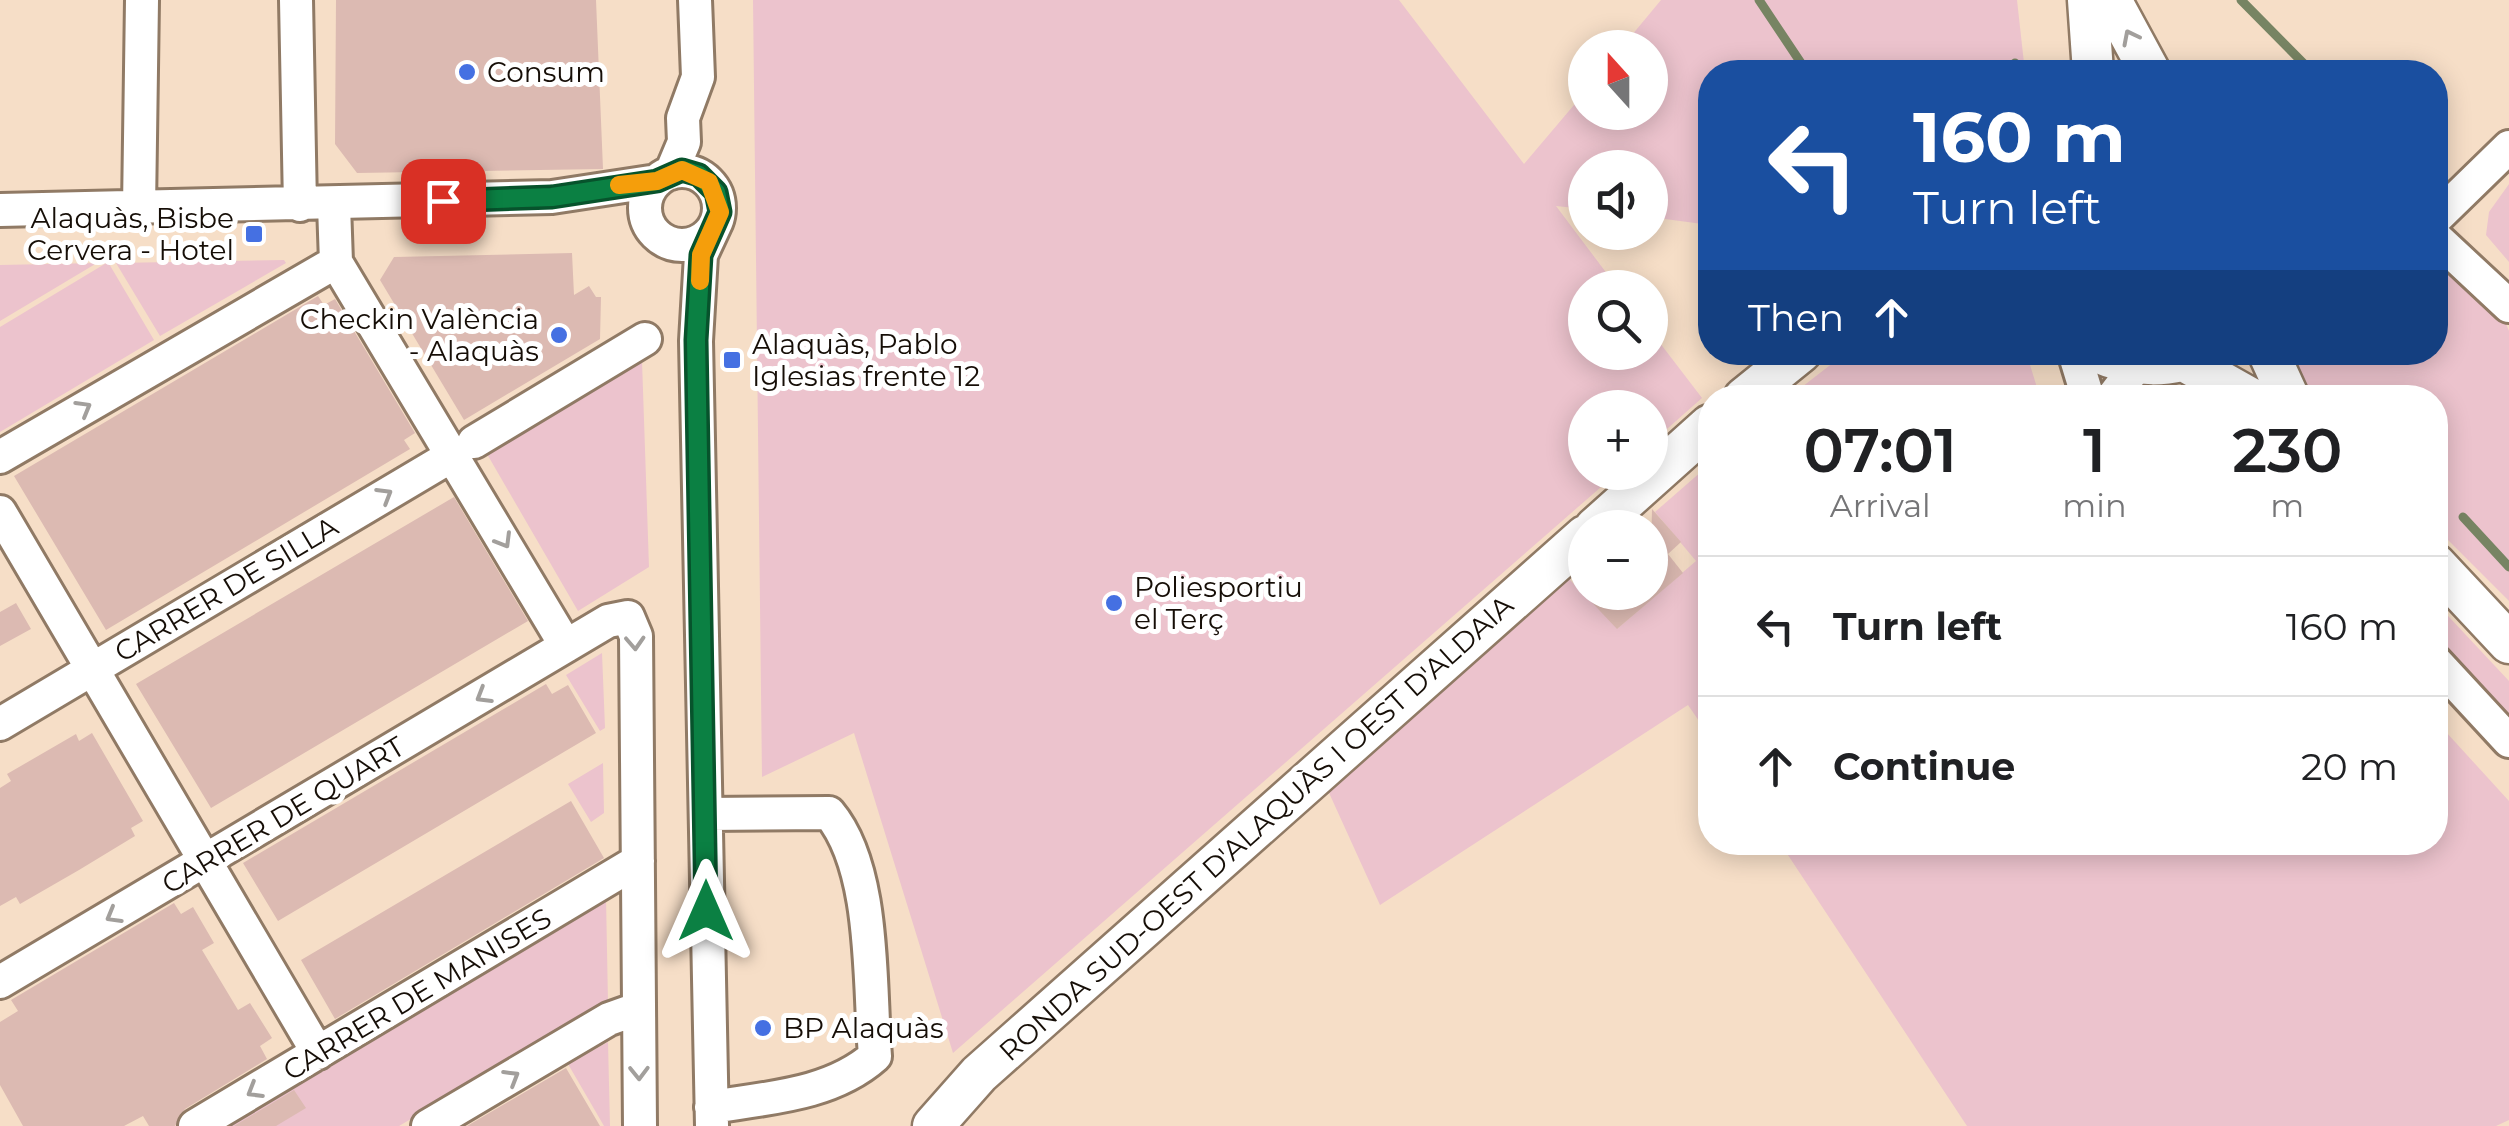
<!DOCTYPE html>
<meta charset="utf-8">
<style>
body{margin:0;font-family:Montserrat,sans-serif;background:#f2f2f2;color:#202124;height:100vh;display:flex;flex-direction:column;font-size:38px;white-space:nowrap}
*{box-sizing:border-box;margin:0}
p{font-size:32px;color:#757577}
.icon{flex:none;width:55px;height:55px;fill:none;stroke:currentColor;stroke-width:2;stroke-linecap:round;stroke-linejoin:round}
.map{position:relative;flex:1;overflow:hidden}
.details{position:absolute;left:1698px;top:385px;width:750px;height:470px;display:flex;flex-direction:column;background:#fff;border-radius:40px;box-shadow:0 5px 25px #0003}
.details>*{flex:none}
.top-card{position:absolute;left:1698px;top:60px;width:750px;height:305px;border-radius:40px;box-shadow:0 5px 25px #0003;background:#1a4fa0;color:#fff;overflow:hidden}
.needle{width:65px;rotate:339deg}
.tools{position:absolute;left:1568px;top:30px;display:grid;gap:20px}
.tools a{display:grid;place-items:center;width:100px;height:100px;border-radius:50%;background:#fff;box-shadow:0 5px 25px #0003;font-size:50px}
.pin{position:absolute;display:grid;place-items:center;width:85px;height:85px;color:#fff;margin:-42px;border-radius:20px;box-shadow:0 5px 15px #0006}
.me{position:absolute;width:110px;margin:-55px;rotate:0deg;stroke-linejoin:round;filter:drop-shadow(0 0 8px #0008)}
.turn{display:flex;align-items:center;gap:35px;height:210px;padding:0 50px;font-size:45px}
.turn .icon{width:130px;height:130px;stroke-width:2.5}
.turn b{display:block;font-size:70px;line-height:85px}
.then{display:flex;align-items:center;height:95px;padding:0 50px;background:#0003;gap:20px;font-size:38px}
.eta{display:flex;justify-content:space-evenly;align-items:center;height:170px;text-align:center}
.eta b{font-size:60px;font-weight:600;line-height:70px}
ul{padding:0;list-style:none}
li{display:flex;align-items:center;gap:30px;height:140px;padding:0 50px;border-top:2px solid #e0e0e0}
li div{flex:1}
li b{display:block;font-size:38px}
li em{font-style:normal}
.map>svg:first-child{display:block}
.green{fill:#ecc3cd}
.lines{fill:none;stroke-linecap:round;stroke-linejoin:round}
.stream{stroke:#778463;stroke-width:9}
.building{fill:#dcbab2}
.minor-casing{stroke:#907a65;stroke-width:38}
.major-casing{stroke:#907a65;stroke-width:45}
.minor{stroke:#fff;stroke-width:32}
.major{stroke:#fff;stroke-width:40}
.oneway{stroke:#a29f9c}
.route-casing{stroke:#07532c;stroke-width:25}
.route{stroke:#0b8043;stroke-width:18}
.slow{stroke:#f59e0b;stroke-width:18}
.poi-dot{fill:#4570e2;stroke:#fff;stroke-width:4}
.labels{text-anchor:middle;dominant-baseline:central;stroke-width:10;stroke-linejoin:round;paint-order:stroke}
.poi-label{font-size:28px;fill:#160e07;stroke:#fff;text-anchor:start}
.street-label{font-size:28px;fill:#160e07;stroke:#fff}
</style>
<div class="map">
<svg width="2509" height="1126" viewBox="0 0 2509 1126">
<rect width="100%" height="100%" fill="#f6dec7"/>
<path class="green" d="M 753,0 L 1399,0 L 1524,164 L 1585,92 L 1585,112 L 1650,112 L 1650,48 L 1622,47 L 1661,0 L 2017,0 L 2025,72 L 1710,72 L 1710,225 L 1650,217 L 1650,168 L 1585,168 L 1585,209 L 1556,206 L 1617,287 L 1585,288 L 1585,352 L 1650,352 L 1650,330 L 1702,398 L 1650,444 L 1650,408 L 1585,408 L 1585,472 L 1617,473 L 953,1053 L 854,733 L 762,777 Z
M 2509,184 L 2509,262 L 2486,235 L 2489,212 Z
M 284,260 L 286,263 L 160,336 L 116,263 Z
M 2435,261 L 2504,319 L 2509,331 L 2509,601 L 2435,527 L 2435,398 L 2309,397 L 2293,380 L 2283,353 L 2435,352 Z
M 108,262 L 154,340 L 0,432 L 0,327 Z
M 97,263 L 0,321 L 0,265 Z
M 1847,352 L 2017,353 L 2030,365 L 2040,397 L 1789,397 Z
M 642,361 L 649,567 L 578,611 L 487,454 Z
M 1710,464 L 1710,737 L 1688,705 L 1380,905 L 1325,784 L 1561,571 L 1618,628 L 1696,561 L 1655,512 Z
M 2435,602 L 2509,681 L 2509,715 L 2435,636 Z
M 602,653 L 605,728 L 600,731 L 566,675 Z
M 2435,720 L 2509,801 L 2509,1120 L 2496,1126 L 1967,1126 L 1780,843 L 2435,842 Z
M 603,763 L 604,813 L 591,822 L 568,784 Z
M 606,897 L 608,1003 L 399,1126 L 229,1126 Z
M 608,1042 L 610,1126 L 604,1126 L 568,1064 Z"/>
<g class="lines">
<path class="stream" d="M 1759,0 L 1807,72
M 2241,0 L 2312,72
M 2006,72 L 2015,63
M 2463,517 L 2509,567"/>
</g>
<path class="building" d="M 336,0 L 596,0 L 603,169 L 357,173 L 335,144 Z
M 572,253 L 574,295 L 589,286 L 596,297 L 601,297 L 600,339 L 464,420 L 380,280 L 394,257 Z
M 318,296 L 324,305 L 335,299 L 415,433 L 404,440 L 410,449 L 106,630 L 14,476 Z
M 454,497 L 528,621 L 211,808 L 136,684 Z
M 1652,509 L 1681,542 L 1668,554 L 1683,573 L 1617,629 L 1582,592 L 1650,592 Z
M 16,603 L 31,629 L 0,646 L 0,612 Z
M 546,684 L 552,694 L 568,685 L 596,733 L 278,921 L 243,863 Z
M 92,733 L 143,821 L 131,828 L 135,836 L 79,870 L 20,904 L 16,897 L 0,906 L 0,788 L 11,781 L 7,774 L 76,734 L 79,741 Z
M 571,801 L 604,858 L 335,1019 L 301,960 Z
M 174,903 L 181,914 L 193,907 L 214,943 L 202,950 L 238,1010 L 250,1003 L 272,1038 L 260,1046 L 267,1059 L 185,1109 L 175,1126 L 149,1126 L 143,1116 L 124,1126 L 23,1126 L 0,1085 L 0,1022 L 18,1011 L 11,1000 Z
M 566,1068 L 600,1126 L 467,1126 Z
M 294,1090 L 306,1108 L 276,1126 L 234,1126 Z"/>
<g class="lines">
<g class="minor-casing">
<path id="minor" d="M 296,0 L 300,205
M645 208a37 37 0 1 1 74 0a37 37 0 1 1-74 0Z
M 671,173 L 684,142 L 683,118 L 698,77 L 695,0
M 334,205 L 336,262 L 566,646
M 139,208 L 142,0
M 0,210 L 552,197 L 657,181
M 2435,219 L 2509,147
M 2435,237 L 2509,306
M 2074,352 L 2088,398
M 2112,398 L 2137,365
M 474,442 L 645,339
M 0,457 L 336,262
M 0,512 L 318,1053
M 2435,661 L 2509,741
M 0,724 L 453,455
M 706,814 L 829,813 C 876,869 869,985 875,1056 C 831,1095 767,1098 711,1107
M 0,982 L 608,621 L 628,617 L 636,636 L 640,1126
M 195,1126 L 638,861
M 428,1126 L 609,1019 L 637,1009
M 712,1126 L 696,341 L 701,255 L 715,225"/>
</g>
<g class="major-casing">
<path id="major" d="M 2088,0 L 2093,72
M 2111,0 L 2150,72
M 2097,352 C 2132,368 2172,369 2207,352
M 2268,352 L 2289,398
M 2186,362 L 2250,398
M 1744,398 L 1801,352
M 1595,528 L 1710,425
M 2435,564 L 2509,643
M 933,1126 L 979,1074 L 1585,536"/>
</g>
<use href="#minor" class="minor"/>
<use href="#major" class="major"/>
</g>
<defs><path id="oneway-chevron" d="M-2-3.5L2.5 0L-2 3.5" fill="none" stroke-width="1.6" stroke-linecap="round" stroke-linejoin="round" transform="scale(2.5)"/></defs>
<g class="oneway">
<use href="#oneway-chevron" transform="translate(2130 37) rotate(-117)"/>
<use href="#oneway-chevron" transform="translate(84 408) rotate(-30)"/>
<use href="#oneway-chevron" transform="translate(385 495) rotate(-31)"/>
<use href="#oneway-chevron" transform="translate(504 541) rotate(59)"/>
<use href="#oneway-chevron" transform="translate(635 643) rotate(87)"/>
<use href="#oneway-chevron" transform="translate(483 696) rotate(149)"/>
<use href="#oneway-chevron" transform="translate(113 916) rotate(150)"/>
<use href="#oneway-chevron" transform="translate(639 1073) rotate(89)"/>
<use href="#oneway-chevron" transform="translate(512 1077) rotate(-31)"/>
<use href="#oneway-chevron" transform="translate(254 1091) rotate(149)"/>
</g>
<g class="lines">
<g class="route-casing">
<path id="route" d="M 443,201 L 552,197 L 657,181 L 682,170 L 699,175 L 716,192 L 720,212 L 701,255 L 696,340 L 706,911"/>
</g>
<use href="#route" class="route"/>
<path class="slow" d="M 619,185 L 657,181 L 682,170 L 709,182 L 720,212 L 701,255 L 700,281"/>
</g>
<g class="poi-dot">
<circle cx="467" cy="72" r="10"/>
<rect x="244" y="224" width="20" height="20" rx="5"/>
<circle cx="559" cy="335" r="10"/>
<rect x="722" y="350" width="20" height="20" rx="5"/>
<circle cx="1114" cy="603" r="10"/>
<circle cx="763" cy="1028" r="10"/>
</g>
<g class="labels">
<g class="poi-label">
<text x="487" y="72">Consum</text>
<text x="234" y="218" text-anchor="end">Alaquàs, Bisbe<tspan x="234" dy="32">Cervera - Hotel</tspan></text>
<text x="539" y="319" text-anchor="end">Checkin València<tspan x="539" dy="32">- Alaquàs</tspan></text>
<text x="752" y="344">Alaquàs, Pablo<tspan x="752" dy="32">Iglesias frente 12</tspan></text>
<text x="1134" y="587">Poliesportiu<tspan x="1134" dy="32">el Terç</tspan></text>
<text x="783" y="1028">BP Alaquàs</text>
</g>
<g class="street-label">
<text transform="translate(226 589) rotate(-31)">CARRER DE SILLA</text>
<text transform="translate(283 815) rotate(-31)">CARRER DE QUART</text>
<text transform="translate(1256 828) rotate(-42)">RONDA SUD-OEST D'ALAQUÀS I OEST D'ALDAIA</text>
<text transform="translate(417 994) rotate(-31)">CARRER DE MANISES</text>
</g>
</g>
</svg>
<div class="tools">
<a><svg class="needle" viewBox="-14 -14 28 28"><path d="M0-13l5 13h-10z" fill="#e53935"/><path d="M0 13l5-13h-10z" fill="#757577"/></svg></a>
<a><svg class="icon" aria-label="sound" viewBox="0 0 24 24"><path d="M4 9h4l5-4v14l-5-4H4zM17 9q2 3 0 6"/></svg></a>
<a><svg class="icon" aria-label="search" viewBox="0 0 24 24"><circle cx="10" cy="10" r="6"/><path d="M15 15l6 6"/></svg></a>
<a>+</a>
<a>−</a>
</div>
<div class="pin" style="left:443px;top:201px;background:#d93025"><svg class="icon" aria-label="arrive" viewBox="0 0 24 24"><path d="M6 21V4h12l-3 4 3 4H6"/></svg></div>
<svg class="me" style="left:706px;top:911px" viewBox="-20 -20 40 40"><path d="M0-17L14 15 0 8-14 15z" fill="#0b8043" stroke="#fff" stroke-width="4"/></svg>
<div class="top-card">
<div class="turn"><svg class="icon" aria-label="left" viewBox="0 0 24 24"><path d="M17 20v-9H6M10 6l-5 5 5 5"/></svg><div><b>160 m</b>Turn left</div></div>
<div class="then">Then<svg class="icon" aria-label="ahead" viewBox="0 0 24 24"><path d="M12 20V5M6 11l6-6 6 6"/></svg></div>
</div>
<section class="details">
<div class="eta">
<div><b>07:01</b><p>Arrival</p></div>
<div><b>1</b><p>min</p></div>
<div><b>230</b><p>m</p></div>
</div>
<ul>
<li><svg class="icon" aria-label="left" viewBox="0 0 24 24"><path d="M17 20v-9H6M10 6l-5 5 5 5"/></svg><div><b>Turn left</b></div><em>160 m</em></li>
<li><svg class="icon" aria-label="ahead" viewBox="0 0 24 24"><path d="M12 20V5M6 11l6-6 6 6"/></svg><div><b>Continue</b></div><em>20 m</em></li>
</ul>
</section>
</div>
